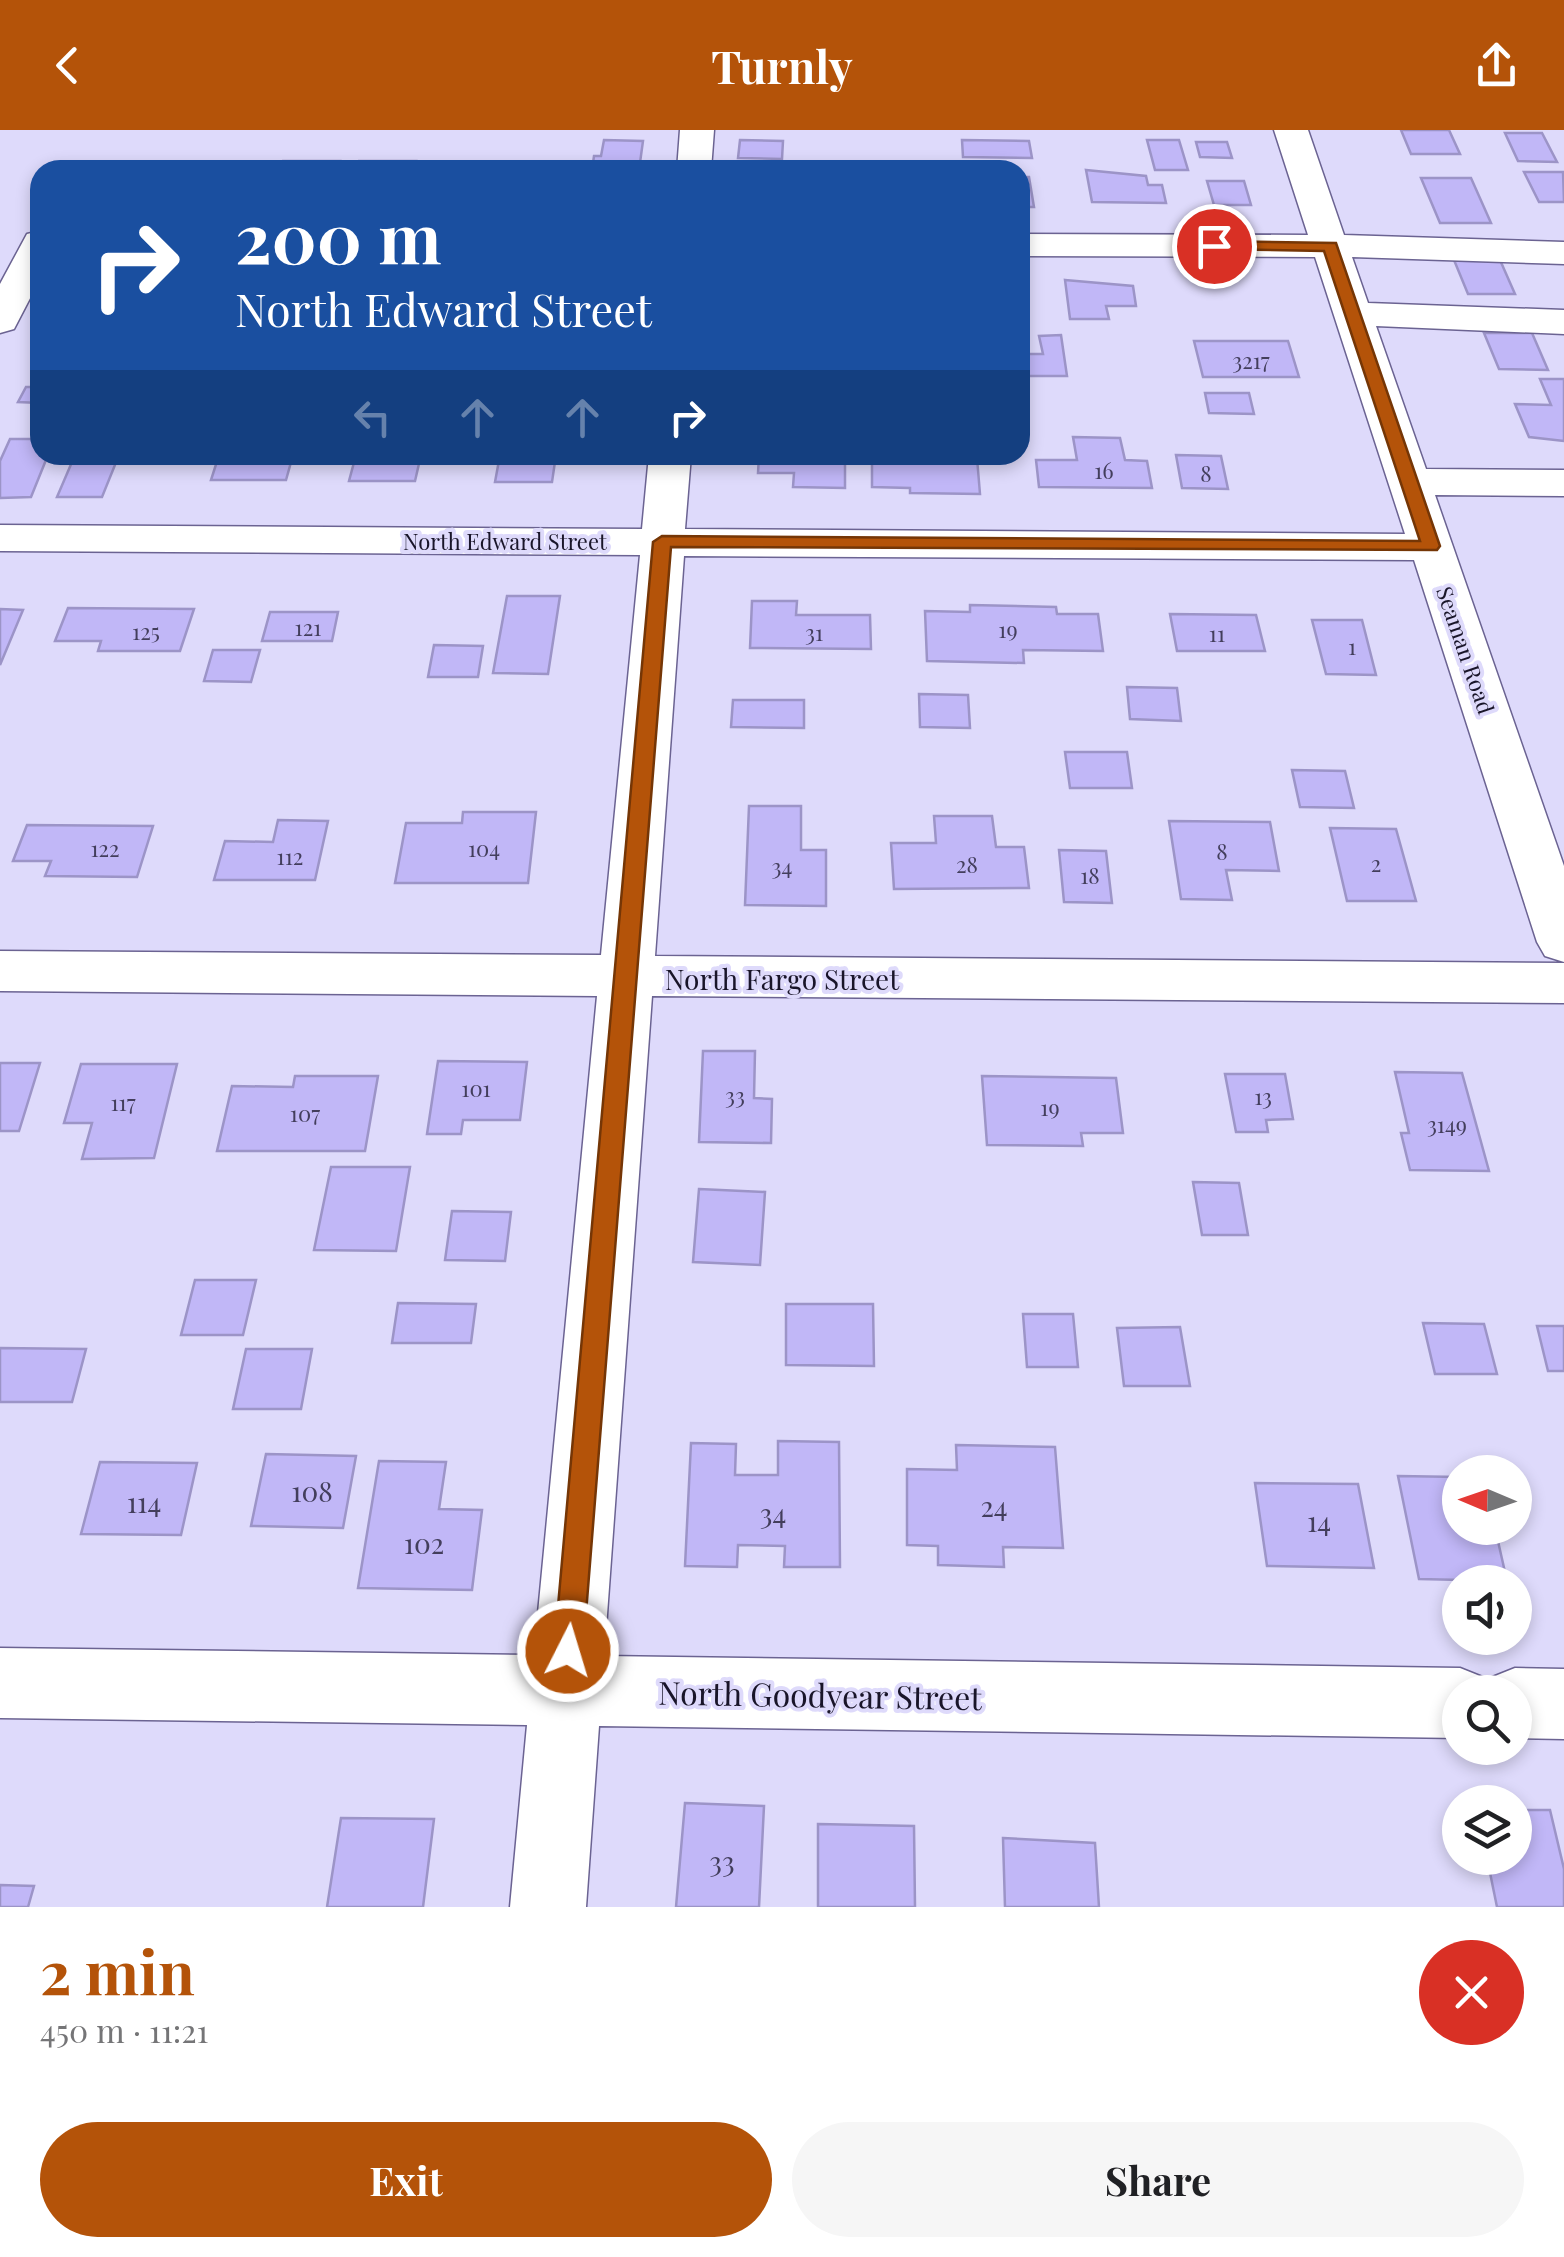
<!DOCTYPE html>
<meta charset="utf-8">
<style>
body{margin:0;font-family:"Playfair Display",serif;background:#f6f6f6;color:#202124;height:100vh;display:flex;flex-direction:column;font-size:38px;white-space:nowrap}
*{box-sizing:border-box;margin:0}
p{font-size:32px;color:#757577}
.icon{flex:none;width:55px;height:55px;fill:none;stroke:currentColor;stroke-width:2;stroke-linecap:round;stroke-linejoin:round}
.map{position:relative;height:1777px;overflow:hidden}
.panel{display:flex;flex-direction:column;background:#fff;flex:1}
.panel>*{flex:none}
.banner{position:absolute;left:30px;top:30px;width:1000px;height:305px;border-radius:30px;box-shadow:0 5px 15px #0003;background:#1a4fa0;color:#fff;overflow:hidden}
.needle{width:65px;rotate:272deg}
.tools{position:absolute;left:1442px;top:1325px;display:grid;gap:20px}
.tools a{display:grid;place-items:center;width:90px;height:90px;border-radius:50%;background:#fff;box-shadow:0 5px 15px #0003;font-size:50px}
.pin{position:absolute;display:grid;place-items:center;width:85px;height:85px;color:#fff;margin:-42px;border:5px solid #fff;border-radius:50%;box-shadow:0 2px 10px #0007}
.me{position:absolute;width:110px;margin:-55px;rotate:5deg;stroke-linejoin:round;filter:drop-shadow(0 0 8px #0008)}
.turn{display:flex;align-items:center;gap:35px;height:210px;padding:0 40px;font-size:45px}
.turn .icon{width:130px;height:130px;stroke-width:2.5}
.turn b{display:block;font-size:70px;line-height:85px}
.lanes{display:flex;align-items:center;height:95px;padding:0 40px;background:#0003;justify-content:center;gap:50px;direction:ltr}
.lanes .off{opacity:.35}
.round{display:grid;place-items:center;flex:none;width:105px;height:105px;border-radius:52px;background:#f6f6f6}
.summary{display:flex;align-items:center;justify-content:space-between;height:170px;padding:0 40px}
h1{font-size:60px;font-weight:700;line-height:75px;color:#b45309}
.button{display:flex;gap:20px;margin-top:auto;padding:20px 40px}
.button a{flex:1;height:115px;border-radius:60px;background:#b45309;color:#fff;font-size:40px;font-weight:700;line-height:115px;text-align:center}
.button a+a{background:#f6f6f6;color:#202124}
header{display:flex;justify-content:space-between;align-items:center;height:130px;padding:0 40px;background:#b45309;color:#fff;font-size:45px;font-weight:700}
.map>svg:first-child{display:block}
.building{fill:#c1b7f7;stroke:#9c94c7;stroke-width:2.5}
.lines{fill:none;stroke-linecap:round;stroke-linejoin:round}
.minor-casing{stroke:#6b6392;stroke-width:3}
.minor{fill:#fff;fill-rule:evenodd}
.route{fill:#b45309;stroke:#753606;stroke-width:2.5}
.labels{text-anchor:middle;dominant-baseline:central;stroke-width:8;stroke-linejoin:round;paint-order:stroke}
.number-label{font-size:22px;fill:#433e5c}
.far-street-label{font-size:22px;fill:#191529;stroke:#dedafb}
.street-label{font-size:28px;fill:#191529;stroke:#dedafb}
.near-number-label{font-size:28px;fill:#433e5c}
.near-street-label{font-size:32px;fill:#191529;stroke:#dedafb}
</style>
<header><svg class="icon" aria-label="back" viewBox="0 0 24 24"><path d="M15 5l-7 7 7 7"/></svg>Turnly<svg class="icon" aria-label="share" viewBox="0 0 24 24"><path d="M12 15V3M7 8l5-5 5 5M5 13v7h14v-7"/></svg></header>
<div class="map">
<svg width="1564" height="1777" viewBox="0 0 1564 1777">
<rect width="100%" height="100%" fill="#dedafb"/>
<path class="building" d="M 1401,0 L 1449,0 L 1460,24 L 1411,24 Z
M 1505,3 L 1542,3 L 1557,32 L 1518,31 Z
M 604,10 L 643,11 L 639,40 L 592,40 L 594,26 L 601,26 Z
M 740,10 L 783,11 L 782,29 L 738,28 Z
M 962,10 L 1029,11 L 1032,28 L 963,27 Z
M 1147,10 L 1179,10 L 1188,40 L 1155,40 Z
M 1196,12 L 1227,12 L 1232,28 L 1200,27 Z
M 283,31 L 340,31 L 337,40 L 280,40 Z
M 359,31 L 416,31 L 413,40 L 356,40 Z
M 1086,40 L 1146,46 L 1148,55 L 1162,55 L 1166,73 L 1092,72 Z
M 1524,42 L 1563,42 L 1564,72 L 1539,72 Z
M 1020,47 L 1029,47 L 1034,77 L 1020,77 Z
M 1421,48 L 1471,48 L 1491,93 L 1440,93 Z
M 1207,51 L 1244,51 L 1251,75 L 1214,75 Z
M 1454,130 L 1500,130 L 1515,164 L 1468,164 Z
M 1065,150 L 1133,156 L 1136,176 L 1106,176 L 1109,189 L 1070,189 Z
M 1484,203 L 1532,203 L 1548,240 L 1499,239 Z
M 1061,205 L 1067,246 L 1020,246 L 1020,214 L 1021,224 L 1043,224 L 1039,206 Z
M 1194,211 L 1288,211 L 1299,247 L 1203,247 Z
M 1540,249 L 1564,249 L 1564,311 L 1529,307 L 1515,274 L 1551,275 Z
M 26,257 L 40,257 L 40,273 L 18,272 Z
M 1205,263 L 1249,263 L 1254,284 L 1209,283 Z
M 1073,307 L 1120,308 L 1125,330 L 1147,331 L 1152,358 L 1039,357 L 1036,330 L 1077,330 Z
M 10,309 L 40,309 L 40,325 L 48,325 L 31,367 L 0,368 L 0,331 Z
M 75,325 L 119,325 L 102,367 L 57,367 Z
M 219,325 L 293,325 L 286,350 L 211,350 Z
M 356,325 L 421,325 L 415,351 L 349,351 Z
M 500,325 L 556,325 L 552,352 L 495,352 Z
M 759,325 L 845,325 L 845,358 L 793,357 L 794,343 L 758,343 Z
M 1176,325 L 1221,326 L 1228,359 L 1182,358 Z
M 872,327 L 977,328 L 980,364 L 910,363 L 910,358 L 872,357 Z
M 507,466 L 560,466 L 548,544 L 493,543 Z
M 752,471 L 797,471 L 796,485 L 870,485 L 871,519 L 750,518 Z
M 970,475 L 1056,477 L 1057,484 L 1098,484 L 1103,521 L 1023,520 L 1024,533 L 927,531 L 925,481 L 970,482 Z
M 68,478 L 194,479 L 180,521 L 98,521 L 101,511 L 55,511 Z
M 0,479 L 23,480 L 0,535 Z
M 270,482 L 338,482 L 332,511 L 262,511 Z
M 1170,484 L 1256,485 L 1265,521 L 1177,521 Z
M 1312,490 L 1362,490 L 1376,545 L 1326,544 Z
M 434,515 L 483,516 L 478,547 L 428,547 Z
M 213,520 L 260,520 L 251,552 L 204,551 Z
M 1127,557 L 1177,558 L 1181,591 L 1130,589 Z
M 919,564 L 968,565 L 970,598 L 920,597 Z
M 733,570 L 804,570 L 804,598 L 731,597 Z
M 1065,622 L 1127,622 L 1132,658 L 1070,658 Z
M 1292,640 L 1345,641 L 1354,678 L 1300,677 Z
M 749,676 L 801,676 L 801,720 L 826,720 L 826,776 L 745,775 Z
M 463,682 L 536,682 L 528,753 L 395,753 L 406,693 L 462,693 Z
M 934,686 L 992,686 L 996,717 L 1024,717 L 1029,758 L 894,759 L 891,713 L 936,713 Z
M 278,690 L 328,691 L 315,750 L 214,750 L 225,711 L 273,712 Z
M 1169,691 L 1270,692 L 1279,741 L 1226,740 L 1232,770 L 1181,769 Z
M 27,695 L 153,696 L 137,747 L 45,746 L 51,731 L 13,731 Z
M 1330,698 L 1396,699 L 1416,771 L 1347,771 Z
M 1059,720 L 1106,721 L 1112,773 L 1064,772 Z
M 703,921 L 755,921 L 754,968 L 772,969 L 771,1013 L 699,1012 Z
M 438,931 L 527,932 L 520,990 L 463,990 L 461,1004 L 427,1004 Z
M 0,933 L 40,933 L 19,1001 L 0,1001 Z
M 81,934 L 177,934 L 154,1028 L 82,1029 L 92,993 L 64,993 Z
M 1395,942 L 1462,943 L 1489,1041 L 1410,1040 L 1401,1003 L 1409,1003 Z
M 1225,944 L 1285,944 L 1293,989 L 1266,990 L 1268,1002 L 1236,1002 Z
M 295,946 L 378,946 L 365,1021 L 217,1021 L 232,956 L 293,957 Z
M 982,946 L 1116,948 L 1123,1003 L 1081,1003 L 1083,1016 L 987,1015 Z
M 331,1037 L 410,1037 L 396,1121 L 314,1120 Z
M 1193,1052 L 1239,1053 L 1248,1105 L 1202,1105 Z
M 699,1059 L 765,1062 L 760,1135 L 693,1132 Z
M 452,1081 L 511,1082 L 505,1131 L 445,1130 Z
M 195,1150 L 256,1150 L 243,1205 L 181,1205 Z
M 398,1173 L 476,1174 L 471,1213 L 392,1213 Z
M 786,1174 L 873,1174 L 874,1236 L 786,1235 Z
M 1023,1184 L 1073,1184 L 1078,1237 L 1027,1237 Z
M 1423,1193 L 1484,1194 L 1497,1244 L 1435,1244 Z
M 1537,1196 L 1564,1196 L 1564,1241 L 1548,1241 Z
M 1180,1197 L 1190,1256 L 1124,1256 L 1117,1198 Z
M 0,1218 L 86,1219 L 72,1272 L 0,1272 Z
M 246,1219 L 312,1219 L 301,1279 L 233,1279 Z
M 778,1311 L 839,1312 L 840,1437 L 784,1437 L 785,1416 L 738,1415 L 737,1437 L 685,1436 L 691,1313 L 736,1314 L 735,1345 L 778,1345 Z
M 956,1315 L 1055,1317 L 1063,1418 L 1003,1417 L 1004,1437 L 938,1435 L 938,1416 L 907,1415 L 907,1339 L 957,1340 Z
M 266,1324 L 356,1326 L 343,1398 L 251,1396 Z
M 379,1331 L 446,1332 L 439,1379 L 482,1380 L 472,1460 L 358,1458 Z
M 100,1332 L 197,1333 L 181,1405 L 81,1404 Z
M 1398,1346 L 1460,1347 L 1460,1398 L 1495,1398 L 1507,1451 L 1419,1449 Z
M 1255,1353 L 1358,1354 L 1374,1438 L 1267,1436 Z
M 685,1673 L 764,1676 L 759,1777 L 676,1777 Z
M 1515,1680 L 1550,1680 L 1564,1739 L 1564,1777 L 1497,1777 L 1487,1728 L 1515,1728 Z
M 341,1688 L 434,1689 L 423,1777 L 327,1777 Z
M 818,1694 L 914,1696 L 915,1777 L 818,1777 Z
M 1003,1708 L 1095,1713 L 1099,1777 L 1005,1777 Z
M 0,1755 L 34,1756 L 28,1777 L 0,1777 Z"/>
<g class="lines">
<g class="minor-casing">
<path id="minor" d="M 680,0 L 714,0 L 711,40 L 677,40 Z
M 1274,0 L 1308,0 L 1344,105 L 1564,112 L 1564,134 L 1352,127 L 1368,173 L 1564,180 L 1564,204 L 1376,196 L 1426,339 L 1564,340 L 1564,366 L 1435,365 L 1564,736 L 1564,832 L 1545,826 L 1537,812 L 1414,430 L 684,426 L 655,826 L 1564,833 L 1564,873 L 652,866 L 604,1526 L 1460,1538 L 1485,1548 L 1488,1553 L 1490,1548 L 1515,1538 L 1564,1539 L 1564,1609 L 1515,1608 L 1515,1562 L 1460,1562 L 1460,1608 L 599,1596 L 586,1777 L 510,1777 L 527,1595 L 0,1588 L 0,1518 L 534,1525 L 597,866 L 0,861 L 0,821 L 601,825 L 640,425 L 0,421 L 0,395 L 642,399 L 649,325 L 691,325 L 685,399 L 1405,404 L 1315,127 L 1020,126 L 1020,104 L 1308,105 Z
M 40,101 L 40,149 L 14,199 L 0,203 L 0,154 L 27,104 Z"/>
</g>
<use href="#minor" class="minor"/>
</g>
<path class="route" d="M 1214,111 L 1336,113 L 1440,416 L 1437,420 L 671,417 L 583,1521 L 579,1531 L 568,1535 L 558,1531 L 554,1521 L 653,412 L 662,406 L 1420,411 L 1324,121 L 1209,119 L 1206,116 Z"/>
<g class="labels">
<g class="number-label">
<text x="1251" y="230">3217</text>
<text x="1104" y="340">16</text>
<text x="1206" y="343">8</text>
<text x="308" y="497">121</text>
<text x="1008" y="499">19</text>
<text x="146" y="501">125</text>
<text x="814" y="502">31</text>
<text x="1217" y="503">11</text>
<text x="1352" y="516">1</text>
<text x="105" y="718">122</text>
<text x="484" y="718">104</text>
<text x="1222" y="721">8</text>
<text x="290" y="726">112</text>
<text x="1376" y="733">2</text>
<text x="967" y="734">28</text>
<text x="782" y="736">34</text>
<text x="1090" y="745">18</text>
<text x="476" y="958">101</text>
<text x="735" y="965">33</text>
<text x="1263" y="966">13</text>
<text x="123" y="972">117</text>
<text x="1050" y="977">19</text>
<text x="305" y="983">107</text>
<text x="1447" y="994">3149</text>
</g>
<g class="far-street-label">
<text x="505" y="411">North Edward Street</text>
<text transform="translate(1466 520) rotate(71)">Seaman Road</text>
</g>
<g class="street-label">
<text x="782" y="848">North Fargo Street</text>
</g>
<g class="near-number-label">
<text x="312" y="1360">108</text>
<text x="144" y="1371">114</text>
<text x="994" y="1375">24</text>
<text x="773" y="1382">34</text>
<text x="1319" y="1390">14</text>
<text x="424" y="1412">102</text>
<text x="722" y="1730">33</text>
</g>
<g class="near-street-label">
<text transform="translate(820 1564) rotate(1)">North Goodyear Street</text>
</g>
</g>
</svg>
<div class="tools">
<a><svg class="needle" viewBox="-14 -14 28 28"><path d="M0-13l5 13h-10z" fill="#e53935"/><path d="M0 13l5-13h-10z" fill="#757577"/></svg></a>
<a><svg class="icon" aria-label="sound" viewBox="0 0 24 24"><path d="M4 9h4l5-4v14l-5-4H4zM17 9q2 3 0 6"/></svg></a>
<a><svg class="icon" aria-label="search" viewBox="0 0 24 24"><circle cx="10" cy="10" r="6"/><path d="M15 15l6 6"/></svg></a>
<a><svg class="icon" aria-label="layers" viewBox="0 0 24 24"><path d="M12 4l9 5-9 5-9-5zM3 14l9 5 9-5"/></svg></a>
</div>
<div class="pin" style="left:1214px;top:116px;background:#d93025"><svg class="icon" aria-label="arrive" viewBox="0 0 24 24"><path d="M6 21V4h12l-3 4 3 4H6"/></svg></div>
<svg class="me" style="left:568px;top:1521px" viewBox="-20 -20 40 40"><circle r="17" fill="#b45309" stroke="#fff" stroke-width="3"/><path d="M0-11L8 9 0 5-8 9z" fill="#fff"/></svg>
<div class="banner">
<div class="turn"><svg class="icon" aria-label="right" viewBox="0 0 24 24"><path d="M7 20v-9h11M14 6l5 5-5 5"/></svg><div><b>200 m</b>North Edward Street</div></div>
<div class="lanes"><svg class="icon off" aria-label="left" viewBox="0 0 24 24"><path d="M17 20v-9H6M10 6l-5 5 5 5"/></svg><svg class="icon off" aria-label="ahead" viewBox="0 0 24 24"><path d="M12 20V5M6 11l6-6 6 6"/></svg><svg class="icon off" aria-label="ahead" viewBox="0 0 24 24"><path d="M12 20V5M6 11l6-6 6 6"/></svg><svg class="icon" aria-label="right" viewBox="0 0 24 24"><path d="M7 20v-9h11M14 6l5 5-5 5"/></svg></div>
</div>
</div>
<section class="panel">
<div class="summary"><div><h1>2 min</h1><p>450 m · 11:21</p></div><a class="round" style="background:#d93025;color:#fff"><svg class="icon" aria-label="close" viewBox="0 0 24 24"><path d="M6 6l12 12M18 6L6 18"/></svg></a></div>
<div class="button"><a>Exit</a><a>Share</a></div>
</section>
